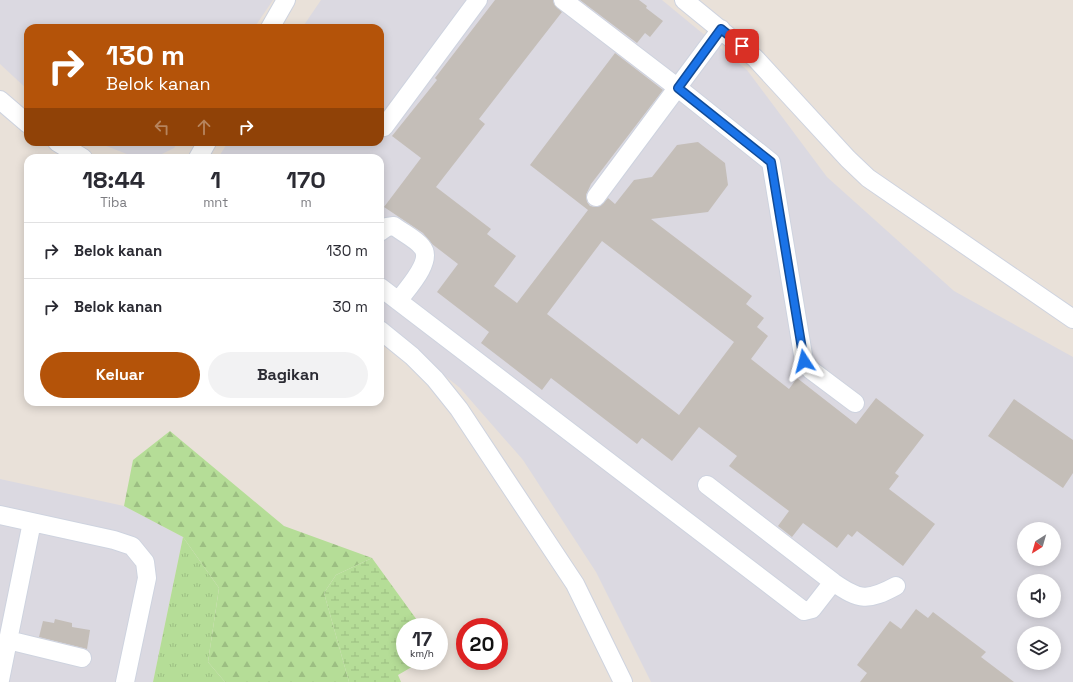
<!DOCTYPE html>
<html lang="id">
<style>
body{margin:0;font-family:"Space Grotesk",sans-serif;background:#f2f2f3;color:#2b2b33;height:100vh;display:flex;flex-direction:column;font-size:15px;white-space:nowrap}
*{box-sizing:border-box;margin:0}
p{font-size:13px;color:#7c7c81}
.icon{flex:none;width:22px;height:22px;fill:none;stroke:currentColor;stroke-width:2;stroke-linecap:round;stroke-linejoin:round}
.map{position:relative;flex:1;overflow:hidden}
.details{position:absolute;left:24px;top:154px;width:360px;height:252px;display:flex;flex-direction:column;background:#fff;border-radius:12px;box-shadow:0 2px 10px #0003}
.details>*{flex:none}
.banner{position:absolute;left:24px;top:24px;width:360px;height:122px;border-radius:12px;box-shadow:0 2px 10px #0003;background:#b45309;color:#fff;overflow:hidden}
.needle{width:26px;rotate:217deg}
.buttons{position:absolute;left:1017px;top:522px;display:grid;gap:8px}
.buttons a{display:grid;place-items:center;width:44px;height:44px;border-radius:50%;background:#fff;box-shadow:0 2px 10px #0003;font-size:20px}
.speed{position:absolute;left:396px;top:618px;display:flex;gap:8px;font-size:20px;font-weight:700;text-align:center}
.speed>*{display:grid;place-content:center;width:52px;height:52px;border-radius:50%;background:#fff;box-shadow:0 2px 10px #0003;line-height:1}
.speed small{font-size:10px;font-weight:400}
.speed .limit{border:6px solid #d22;background:#fff;color:#111}
.pin{position:absolute;display:grid;place-items:center;width:34px;height:34px;color:#fff;margin:-17px;border-radius:8px;box-shadow:0 2px 6px #0006}
.me{position:absolute;width:44px;margin:-22px;rotate:351deg;stroke-linejoin:round;filter:drop-shadow(0 0 3px #0008)}
.turn{display:flex;align-items:center;gap:14px;height:84px;padding:0 16px;font-size:18px}
.turn .icon{width:52px;height:52px;stroke-width:2.5}
.turn b{display:block;font-size:28px;line-height:34px}
.lanes{display:flex;align-items:center;height:38px;padding:0 16px;background:#0003;justify-content:center;gap:20px;direction:ltr}
.lanes .off{opacity:.35}
.eta{display:flex;justify-content:space-evenly;align-items:center;height:68px;text-align:center}
.eta b{font-size:24px;font-weight:700;line-height:28px}
.cta{display:flex;gap:8px;margin-top:auto;padding:8px 16px}
.cta a{flex:1;height:46px;border-radius:24px;background:#b45309;color:#fff;font-size:16px;font-weight:700;line-height:46px;text-align:center}
.cta a+a{background:#f2f2f3;color:#2b2b33}
ul{padding:0;list-style:none}
li{display:flex;align-items:center;gap:12px;height:56px;padding:0 16px;border-top:1px solid #e1e1e2}
li div{flex:1}
li b{display:block;font-size:15px}
li em{font-style:normal}
.map>svg:first-child{display:block}
.industrial{fill:#dbd9e1;fill-rule:evenodd}
.grass{fill:url(#grass-tufts)}
.forest{fill:url(#forest-firs)}
.wetland{fill:url(#wetland-marsh)}
.building{fill:#c4beb8;fill-rule:evenodd}
.lines{fill:none;stroke-linecap:round;stroke-linejoin:round}
.minor-casing{stroke:#ced3df;stroke-width:20}
.minor{stroke:#fff;stroke-width:18}
.route-casing{stroke:#114b97;stroke-width:10}
.route{stroke:#1a73e8;stroke-width:7}
</style>
<div class="map">
<svg width="1073" height="682" viewBox="0 0 1073 682">
<defs>
<pattern id="grass-tufts" width="24" height="20" patternUnits="userSpaceOnUse"><rect width="24" height="20" fill="#b5dd97"/><path d="M3 7l-1-3M5 7V3M7 7l1-3M15 17l-1-3M17 17v-4M19 17l1-3" fill="none" stroke="#9cbe82"/></pattern>
<pattern id="forest-firs" width="22" height="20" patternUnits="userSpaceOnUse"><rect width="22" height="20" fill="#b5dd97"/><path d="M5 1l3.5 6h-7zM16 11l3.5 6h-7z" fill="#9cbe82"/></pattern>
<pattern id="wetland-marsh" width="20" height="14" patternUnits="userSpaceOnUse"><rect width="20" height="14" fill="#b5dd97"/><path d="M1 5h8M5 5V1M11 12h8M15 12V8" fill="none" stroke="#9cbe82"/></pattern>
</defs>
<rect width="100%" height="100%" fill="#e9e1d9"/>
<path class="industrial" d="M 0,0 L 273,0 L 254,28 L 28,28 L 28,90 L 0,64 Z
M 321,0 L 662,0 L 747,70 L 827,177 L 954,291 L 1073,357 L 1073,682 L 651,682 L 596,572 L 523,460 L 460,388 L 380,323 L 380,158 L 218,158 L 228,142 L 380,142 L 380,28 L 302,28 ZM 1024,529 L 1054,529 L 1054,559 L 1024,559 ZM 1024,581 L 1054,581 L 1054,611 L 1024,611 ZM 1024,633 L 1054,633 L 1054,663 L 1024,663 Z
M 96,142 L 178,142 L 174,148 L 154,158 L 137,158 Z
M 0,479 L 124,506 L 183,537 L 153,682 L 0,682 Z"/>
<path class="grass" d="M 183,537 L 219,588 L 208,662 L 225,682 L 153,682 Z"/>
<path class="forest" d="M 170,431 L 284,526 L 372,558 L 336,575 L 324,593 L 349,682 L 225,682 L 208,662 L 219,588 L 183,537 L 124,506 L 133,460 Z"/>
<path class="wetland" d="M 372,558 L 422,627 L 405,627 L 405,661 L 422,661 L 398,675 L 401,682 L 349,682 L 324,593 L 336,575 Z"/>
<path class="building" d="M 495,0 L 553,0 L 554,4 L 562,12 L 479,119 L 485,124 L 436,187 L 491,229 L 487,234 L 516,256 L 494,286 L 517,303 L 588,210 L 530,165 L 615,53 L 663,90 L 591,184 L 586,195 L 587,202 L 590,206 L 595,207 L 600,206 L 608,198 L 615,204 L 634,180 L 652,177 L 677,145 L 698,142 L 725,163 L 728,185 L 708,212 L 651,219 L 752,296 L 746,304 L 764,318 L 757,327 L 768,336 L 751,359 L 789,389 L 797,378 L 856,424 L 876,398 L 924,435 L 895,473 L 899,476 L 889,489 L 935,524 L 903,566 L 857,531 L 852,537 L 848,534 L 837,548 L 803,523 L 792,537 L 778,526 L 789,511 L 729,466 L 737,456 L 699,427 L 672,461 L 642,438 L 637,444 L 551,378 L 542,390 L 481,343 L 489,332 L 437,292 L 458,264 L 432,244 L 423,233 L 384,207 L 421,158 L 392,136 L 437,80 L 435,78 ZM 602,241 L 734,342 L 679,415 L 547,314 Z
M 580,0 L 639,0 L 647,6 L 646,8 L 663,21 L 650,37 L 645,33 L 637,43 Z
M 1014,399 L 1073,440 L 1073,473 L 1063,488 L 988,436 Z
M 916,609 L 928,618 L 933,612 L 986,652 L 981,657 L 1014,682 L 860,682 L 867,673 L 857,665 L 890,621 L 901,629 Z
M 55,619 L 72,623 L 72,627 L 90,630 L 87,649 L 39,637 L 43,621 L 54,623 Z"/>
<g class="lines">
<g class="minor-casing">
<path id="minor" d="M 563,0 L 678,88 L 771,162 L 804,361 L 811,370 L 855,403
M 684,0 L 755,58 L 848,159 L 868,178 L 1073,319
M 270,28 L 286,0
M 0,100 L 28,124
M 384,127 L 478,0
M 57,142 L 83,158
M 198,158 L 207,142
M 596,197 L 721,29
M 380,232 L 387,227 L 394,226 C 403,233 416,239 422,247 C 434,261 406,290 398,301
M 380,287 L 804,611 L 812,609 L 833,582 C 860,601 868,601 896,586
M 380,330 L 412,356 L 435,379 L 459,409 L 575,584 L 623,682
M 707,485 L 833,582
M 0,515 L 114,540 L 132,546 L 145,562 L 147,578 L 125,682
M 8,640 L 82,658
M 0,680 L 32,522"/>
</g>
<use href="#minor" class="minor"/>
</g>
<g class="lines">
<g class="route-casing">
<path id="route" d="M 742,46 L 721,29 L 678,88 L 771,162 L 804,361"/>
</g>
<use href="#route" class="route"/>
</g>
</svg>
<div class="buttons">
<a><svg class="needle" viewBox="-14 -14 28 28"><path d="M0-13l5 13h-10z" fill="#e53935"/><path d="M0 13l5-13h-10z" fill="#7c7c81"/></svg></a>
<a><svg class="icon" aria-label="sound" viewBox="0 0 24 24"><path d="M4 9h4l5-4v14l-5-4H4zM17 9q2 3 0 6"/></svg></a>
<a><svg class="icon" aria-label="layers" viewBox="0 0 24 24"><path d="M12 4l9 5-9 5-9-5zM3 14l9 5 9-5"/></svg></a>
</div>
<div class="speed"><div>17<small>km/h</small></div><div class="limit">20</div></div>
<div class="pin" style="left:742px;top:46px;background:#d93025"><svg class="icon" aria-label="arrive" viewBox="0 0 24 24"><path d="M6 21V4h12l-3 4 3 4H6"/></svg></div>
<svg class="me" style="left:804px;top:361px" viewBox="-20 -20 40 40"><path d="M0-17L14 15 0 8-14 15z" fill="#1a73e8" stroke="#fff" stroke-width="4"/></svg>
<div class="banner">
<div class="turn"><svg class="icon" aria-label="right" viewBox="0 0 24 24"><path d="M7 20v-9h11M14 6l5 5-5 5"/></svg><div><b>130 m</b>Belok kanan</div></div>
<div class="lanes"><svg class="icon off" aria-label="left" viewBox="0 0 24 24"><path d="M17 20v-9H6M10 6l-5 5 5 5"/></svg><svg class="icon off" aria-label="ahead" viewBox="0 0 24 24"><path d="M12 20V5M6 11l6-6 6 6"/></svg><svg class="icon" aria-label="right" viewBox="0 0 24 24"><path d="M7 20v-9h11M14 6l5 5-5 5"/></svg></div>
</div>
<section class="details">
<div class="eta">
<div><b>18:44</b><p>Tiba</p></div>
<div><b>1</b><p>mnt</p></div>
<div><b>170</b><p>m</p></div>
</div>
<ul>
<li><svg class="icon" aria-label="right" viewBox="0 0 24 24"><path d="M7 20v-9h11M14 6l5 5-5 5"/></svg><div><b>Belok kanan</b></div><em>130 m</em></li>
<li><svg class="icon" aria-label="right" viewBox="0 0 24 24"><path d="M7 20v-9h11M14 6l5 5-5 5"/></svg><div><b>Belok kanan</b></div><em>30 m</em></li>
</ul>
<div class="cta"><a>Keluar</a><a>Bagikan</a></div>
</section>
</div>
